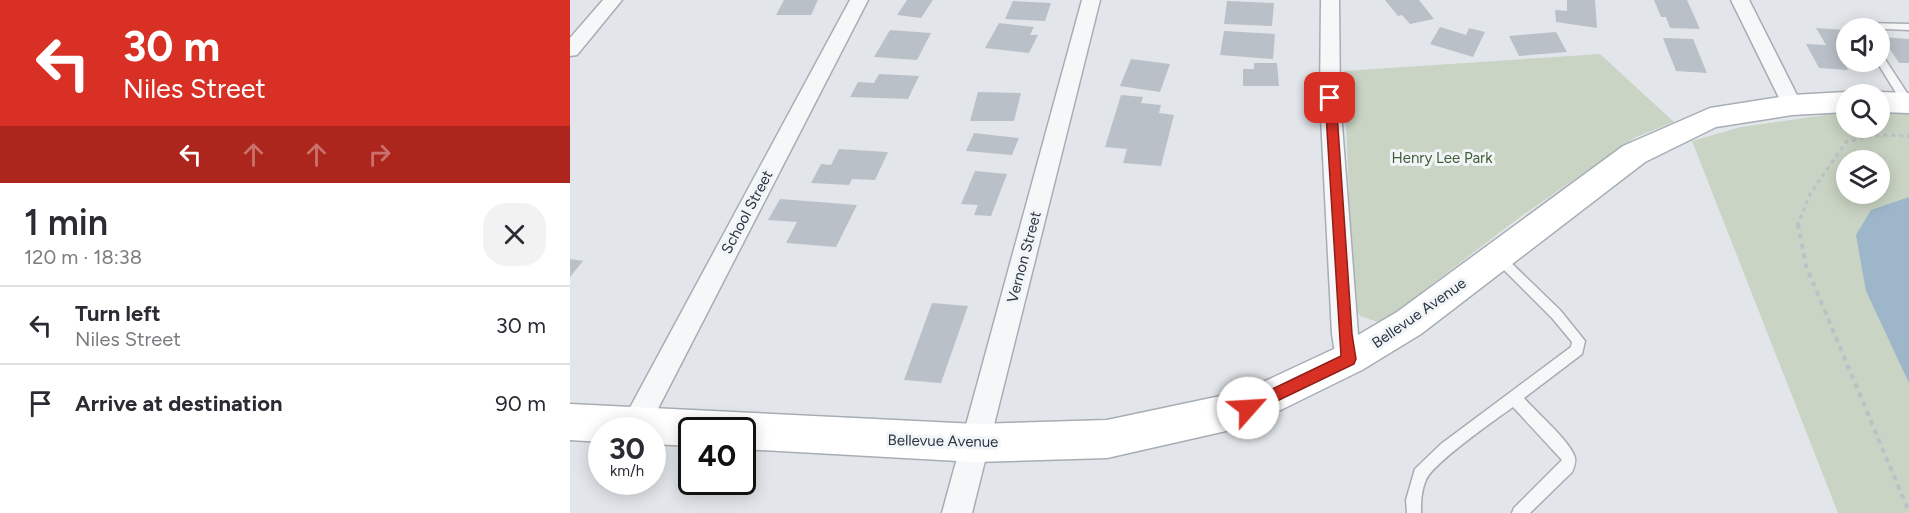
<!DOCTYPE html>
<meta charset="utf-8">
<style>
body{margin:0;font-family:Figtree,sans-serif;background:#f2f2f3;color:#2b2b33;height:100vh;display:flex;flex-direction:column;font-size:22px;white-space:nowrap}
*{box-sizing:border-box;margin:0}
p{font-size:20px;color:#7c7c81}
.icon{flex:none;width:33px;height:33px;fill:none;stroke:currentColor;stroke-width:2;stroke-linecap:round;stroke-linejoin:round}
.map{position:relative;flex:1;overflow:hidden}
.panel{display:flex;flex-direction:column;background:#fff;width:570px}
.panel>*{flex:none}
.guide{background:#d93025;color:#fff;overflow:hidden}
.controls{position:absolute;left:1266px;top:18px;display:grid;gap:12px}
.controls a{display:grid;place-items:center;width:54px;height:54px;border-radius:50%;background:#fff;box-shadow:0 3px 15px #0003;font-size:30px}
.speed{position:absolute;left:18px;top:417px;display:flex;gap:12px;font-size:30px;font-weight:700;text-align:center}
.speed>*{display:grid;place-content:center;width:78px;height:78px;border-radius:50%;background:#fff;box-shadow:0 3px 15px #0003;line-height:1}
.speed small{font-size:15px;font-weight:400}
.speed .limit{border:3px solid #111;border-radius:9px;background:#fff;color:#111}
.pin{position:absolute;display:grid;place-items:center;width:51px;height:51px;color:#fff;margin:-26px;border-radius:12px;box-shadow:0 3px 9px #0006}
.me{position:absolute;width:66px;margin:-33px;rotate:64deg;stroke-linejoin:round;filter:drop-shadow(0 0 4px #0008)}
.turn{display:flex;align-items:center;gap:21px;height:126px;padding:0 24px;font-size:27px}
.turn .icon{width:78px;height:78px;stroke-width:2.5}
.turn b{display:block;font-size:42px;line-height:51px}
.lanes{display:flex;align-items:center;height:57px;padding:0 24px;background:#0003;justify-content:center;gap:30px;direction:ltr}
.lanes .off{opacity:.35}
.round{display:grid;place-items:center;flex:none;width:63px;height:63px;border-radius:24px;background:#f2f2f3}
.headline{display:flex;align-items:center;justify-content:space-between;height:102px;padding:0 24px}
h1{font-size:36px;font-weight:600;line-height:45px}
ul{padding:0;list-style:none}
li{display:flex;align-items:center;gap:18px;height:78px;padding:0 24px;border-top:2px solid #e1e1e2}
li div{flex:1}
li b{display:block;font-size:22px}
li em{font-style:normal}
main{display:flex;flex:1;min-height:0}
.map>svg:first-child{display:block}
.green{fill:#c9d4c4;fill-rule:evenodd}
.water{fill:#9eb6c9}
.building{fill:#bac0c7}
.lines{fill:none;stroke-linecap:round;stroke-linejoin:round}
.lane-casing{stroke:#a7adb4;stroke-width:3}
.street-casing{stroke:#a7adb4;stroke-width:3}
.secondary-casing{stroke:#a7adb4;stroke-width:3}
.path-far1{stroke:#bcc1c6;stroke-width:3;stroke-dasharray:4 4;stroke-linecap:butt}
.path{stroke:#bcc1c6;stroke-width:4;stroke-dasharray:5 5;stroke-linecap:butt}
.lane{fill:#f5f7f9;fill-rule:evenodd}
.street{fill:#f5f7f9;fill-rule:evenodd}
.secondary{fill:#fff;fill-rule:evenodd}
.route{fill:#d93025;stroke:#8d1f18;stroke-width:1.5}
.labels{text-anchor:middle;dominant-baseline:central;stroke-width:6;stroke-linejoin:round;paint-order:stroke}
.park-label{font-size:15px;fill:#425e38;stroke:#f2f5f8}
.street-label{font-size:15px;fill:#2b3542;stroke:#f2f5f8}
</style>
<main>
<section class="panel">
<div class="guide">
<div class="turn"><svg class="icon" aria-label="left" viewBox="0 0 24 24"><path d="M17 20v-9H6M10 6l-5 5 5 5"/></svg><div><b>30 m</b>Niles Street</div></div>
<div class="lanes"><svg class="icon" aria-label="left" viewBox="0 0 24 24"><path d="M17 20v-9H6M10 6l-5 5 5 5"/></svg><svg class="icon off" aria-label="ahead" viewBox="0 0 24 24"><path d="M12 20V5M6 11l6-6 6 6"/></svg><svg class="icon off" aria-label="ahead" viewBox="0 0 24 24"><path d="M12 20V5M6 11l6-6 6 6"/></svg><svg class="icon off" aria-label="right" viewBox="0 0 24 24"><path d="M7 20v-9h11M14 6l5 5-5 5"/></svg></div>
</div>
<div class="headline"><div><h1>1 min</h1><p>120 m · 18:38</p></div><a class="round"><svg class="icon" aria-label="close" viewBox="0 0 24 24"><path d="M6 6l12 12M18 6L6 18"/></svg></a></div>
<ul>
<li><svg class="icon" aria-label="left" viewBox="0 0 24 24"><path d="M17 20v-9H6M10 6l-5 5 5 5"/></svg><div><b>Turn left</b><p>Niles Street</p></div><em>30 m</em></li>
<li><svg class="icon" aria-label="arrive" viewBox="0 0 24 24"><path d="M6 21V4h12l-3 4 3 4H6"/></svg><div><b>Arrive at destination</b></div><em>90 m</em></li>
</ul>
</section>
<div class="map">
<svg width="1339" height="513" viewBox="0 0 1339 513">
<rect width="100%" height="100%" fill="#e2e6ea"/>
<path class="green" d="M 1030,54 L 1104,122 L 1066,137 L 950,217 L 811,323 L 790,316 L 780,299 L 782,268 L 774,71 Z
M 1339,112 L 1339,513 L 1268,513 L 1122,141 L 1171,127 L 1262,114 L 1276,114 L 1276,128 L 1310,128 L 1310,113 ZM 1276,160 L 1310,160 L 1310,194 L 1276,194 Z"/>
<path class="water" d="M 1339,197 L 1339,383 L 1296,291 L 1286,235 L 1301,210 Z"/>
<path class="building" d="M 214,0 L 248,0 L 241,15 L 206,15 Z
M 337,0 L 363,0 L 351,18 L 327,15 Z
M 815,0 L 849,0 L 864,19 L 840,24 L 832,15 L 828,16 Z
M 997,0 L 1025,0 L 1027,28 L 986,22 L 985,10 L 997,11 Z
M 1084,0 L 1117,0 L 1130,29 L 1100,28 L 1096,17 L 1091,17 Z
M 443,1 L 481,3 L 475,21 L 435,19 Z
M 657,1 L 704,3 L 702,26 L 654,24 Z
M 429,23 L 464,27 L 460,35 L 468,35 L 459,53 L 415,48 Z
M 870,27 L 896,35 L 899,28 L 915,32 L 903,57 L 860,44 Z
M 1246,28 L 1276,30 L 1276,57 L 1271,57 L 1278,70 L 1249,68 L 1236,44 L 1256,45 Z
M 320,30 L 361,33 L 347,60 L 304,57 Z
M 654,31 L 705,34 L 703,59 L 650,55 Z
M 986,32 L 997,52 L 949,56 L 939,36 Z
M 1312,37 L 1339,39 L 1339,63 L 1329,63 Z
M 1093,38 L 1123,39 L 1137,73 L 1106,71 Z
M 561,59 L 600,64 L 590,92 L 550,86 Z
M 684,63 L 707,63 L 709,86 L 673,86 L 673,69 L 684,69 Z
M 309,74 L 349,76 L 338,99 L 280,97 L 288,82 L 304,83 Z
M 408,92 L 451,93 L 444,121 L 400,121 Z
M 551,95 L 573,97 L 571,103 L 591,105 L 589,113 L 604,115 L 591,166 L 553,163 L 557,149 L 535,147 Z
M 404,133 L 449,138 L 442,155 L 396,151 Z
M 269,149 L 318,152 L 305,180 L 282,179 L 279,185 L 241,183 L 251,164 L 261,165 Z
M 405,171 L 437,174 L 421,216 L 404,215 L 408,205 L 391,204 Z
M 210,199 L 287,205 L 266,247 L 216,243 L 227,222 L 198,220 Z
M 0,259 L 13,261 L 0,277 Z
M 362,303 L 398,306 L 371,383 L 334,380 Z"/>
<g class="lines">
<g class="lane-casing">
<path id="lane" d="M 1294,23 L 1339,24 L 1339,30 L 1291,28 L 1289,26 Z
M 1310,55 L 1313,56 L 1339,96 L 1339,106 L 1334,106 L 1307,62 L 1310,62 Z
M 928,252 L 932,254 L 990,310 L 1015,341 L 1012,354 L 954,398 C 965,411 1002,443 1005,458 C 1006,463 1004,467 1002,472 L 960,513 L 942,513 L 944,508 L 992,460 L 943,407 C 925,420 863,463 856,480 C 851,491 851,502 851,513 L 837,513 L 836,500 L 845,469 L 871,444 L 1001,347 L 1002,342 L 982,318 L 924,260 L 922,257 L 924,254 Z"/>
</g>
<g class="street-casing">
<path id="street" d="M 33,0 L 52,0 L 7,55 L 0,56 L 0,38 Z
M 280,0 L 298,0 L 77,430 L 55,430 L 52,424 L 56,415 Z
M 512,0 L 530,0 L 402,513 L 372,513 Z
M 751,0 L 769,0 L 770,98 L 788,334 L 792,359 L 788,367 L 779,371 L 770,367 L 766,359 L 762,334 L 750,98 Z
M 1161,0 L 1179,0 L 1232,105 L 1229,110 L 1222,112 L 1215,110 Z"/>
</g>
<g class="secondary-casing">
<path id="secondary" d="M 1276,92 L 1284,94 L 1276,94 L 1276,112 L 1222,115 L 1146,127 L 1075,162 L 851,334 L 792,370 L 678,426 L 537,458 L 406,462 L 172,449 L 172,430 L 122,430 L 122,446 L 82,444 L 82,430 L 32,430 L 32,442 L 0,440 L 0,404 L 406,424 L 537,420 L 674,391 L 766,348 L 827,312 L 1053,146 L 1140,108 L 1222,95 Z
M 1310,92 L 1339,93 L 1339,113 L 1310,112 L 1310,94 L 1302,94 Z"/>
</g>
<path class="path-far1" d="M 1227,226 L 1240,194 L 1276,142 L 1305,135 L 1339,136"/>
<path class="path" d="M 1228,224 L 1236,266 L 1339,512"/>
<use href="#lane" class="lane"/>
<use href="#street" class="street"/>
<use href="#secondary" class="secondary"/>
</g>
<path class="route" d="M 760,93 L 766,98 L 782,334 L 786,359 L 784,364 L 678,415 L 673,413 L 670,408 L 673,403 L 771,356 L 755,98 Z"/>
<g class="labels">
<g class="park-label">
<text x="872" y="158">Henry Lee Park</text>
</g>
<g class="street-label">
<text transform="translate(177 212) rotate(-62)">School Street</text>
<text transform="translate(454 257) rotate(-75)">Vernon Street</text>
<text transform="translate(849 313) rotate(-35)">Bellevue Avenue</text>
<text transform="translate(373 441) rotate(1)">Bellevue Avenue</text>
</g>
</g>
</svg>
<div class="controls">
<a><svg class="icon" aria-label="sound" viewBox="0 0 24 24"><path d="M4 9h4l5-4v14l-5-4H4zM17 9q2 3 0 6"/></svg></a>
<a><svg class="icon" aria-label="search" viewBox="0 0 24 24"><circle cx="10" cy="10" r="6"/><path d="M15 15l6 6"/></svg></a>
<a><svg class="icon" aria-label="layers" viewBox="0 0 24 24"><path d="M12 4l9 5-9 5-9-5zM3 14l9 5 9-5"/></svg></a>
</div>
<div class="speed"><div>30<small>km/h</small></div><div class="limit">40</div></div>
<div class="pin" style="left:760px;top:98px;background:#d93025"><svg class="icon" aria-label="arrive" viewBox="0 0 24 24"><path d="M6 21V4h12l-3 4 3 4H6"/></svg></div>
<svg class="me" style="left:678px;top:408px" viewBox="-20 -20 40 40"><circle r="19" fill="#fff"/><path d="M0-13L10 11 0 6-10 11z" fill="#d93025"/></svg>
</div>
</main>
